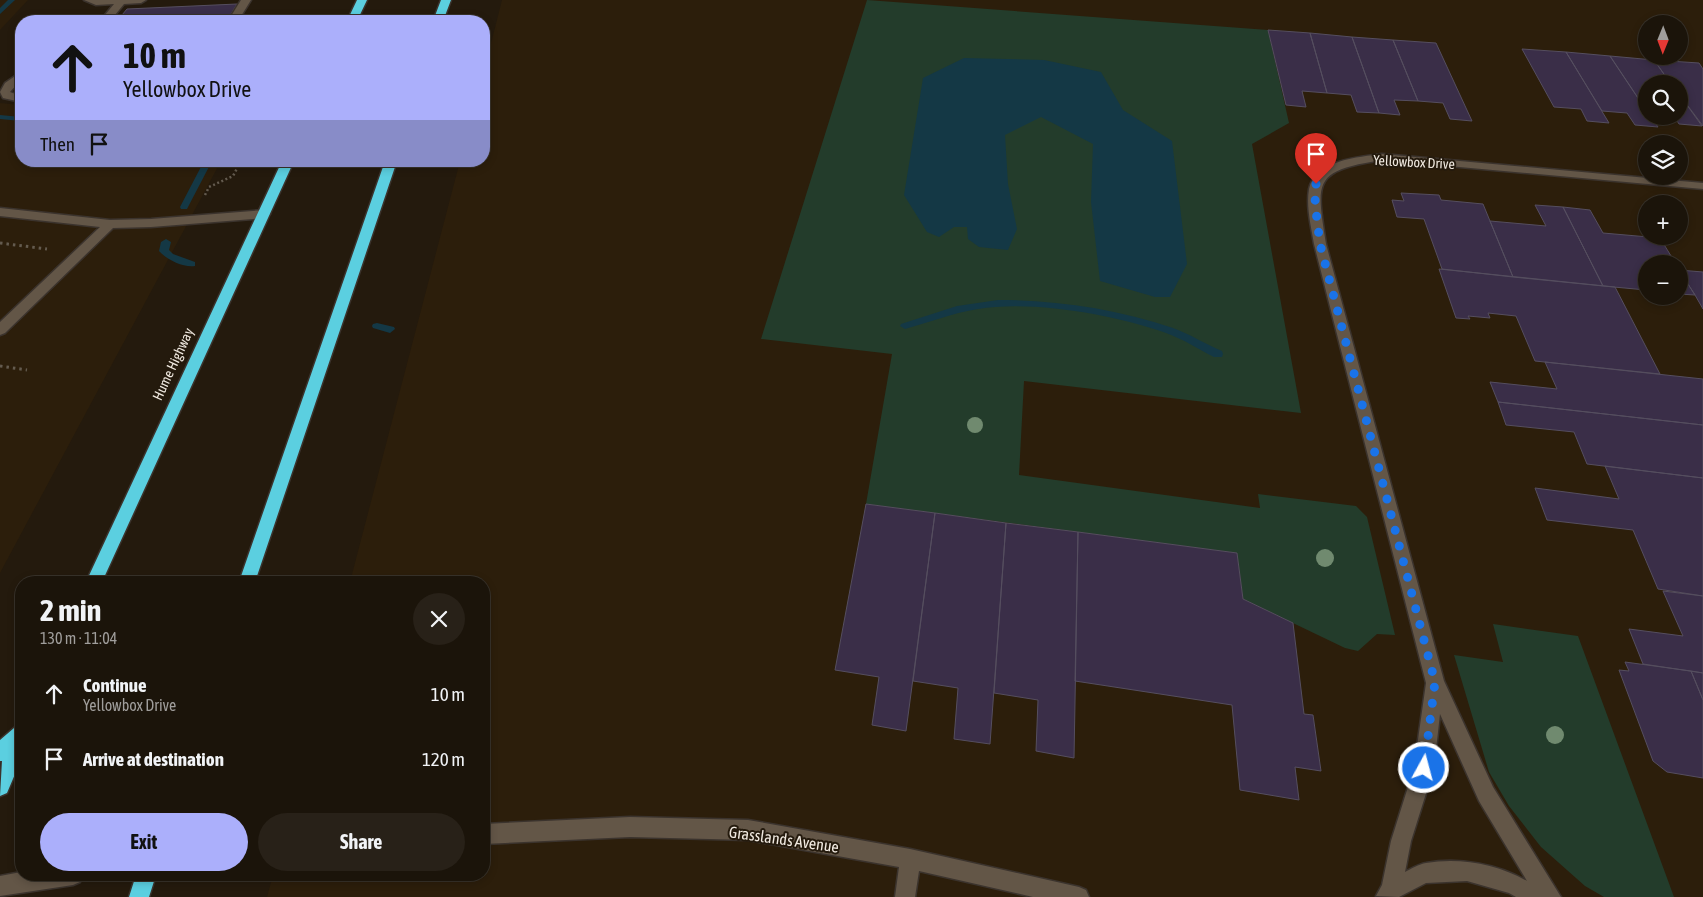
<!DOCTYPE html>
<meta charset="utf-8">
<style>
body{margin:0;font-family:"Asap Condensed",sans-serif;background:#282118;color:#f1f3f6;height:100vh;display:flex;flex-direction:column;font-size:19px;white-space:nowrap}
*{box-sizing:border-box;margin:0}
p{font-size:16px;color:#a09e9c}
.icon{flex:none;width:28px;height:28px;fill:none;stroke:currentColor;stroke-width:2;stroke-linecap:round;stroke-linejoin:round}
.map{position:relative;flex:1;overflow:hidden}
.drawer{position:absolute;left:15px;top:576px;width:475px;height:305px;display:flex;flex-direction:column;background:#1b140a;border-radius:20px;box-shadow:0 2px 8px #0003,0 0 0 1px #39332b}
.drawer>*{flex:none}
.top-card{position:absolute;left:15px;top:15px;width:475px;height:152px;border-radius:20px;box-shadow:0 2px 8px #0003,0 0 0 1px #39332b;background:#abaffb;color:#111;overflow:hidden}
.needle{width:32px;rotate:181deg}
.buttons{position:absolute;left:1638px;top:15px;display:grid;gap:10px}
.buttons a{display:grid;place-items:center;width:50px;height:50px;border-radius:50%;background:#1b140a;box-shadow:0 2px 8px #0003,0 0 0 1px #39332b;font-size:25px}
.pin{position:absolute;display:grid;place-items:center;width:42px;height:42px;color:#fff;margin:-51px -21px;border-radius:50% 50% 50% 0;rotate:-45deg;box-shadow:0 0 5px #0007}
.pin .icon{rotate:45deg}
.me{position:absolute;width:55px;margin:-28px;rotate:7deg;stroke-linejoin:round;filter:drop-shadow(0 0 4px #0008)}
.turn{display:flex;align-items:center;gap:18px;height:105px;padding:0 25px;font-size:22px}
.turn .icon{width:65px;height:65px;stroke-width:2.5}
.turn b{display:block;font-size:35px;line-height:42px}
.then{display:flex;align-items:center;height:48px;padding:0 25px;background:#0003;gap:10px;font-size:19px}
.round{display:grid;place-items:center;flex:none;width:52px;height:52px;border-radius:26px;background:#282118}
.head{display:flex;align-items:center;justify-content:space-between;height:85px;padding:0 25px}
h1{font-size:30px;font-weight:700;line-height:38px}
.primary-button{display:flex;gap:10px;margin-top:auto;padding:10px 25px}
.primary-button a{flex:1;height:58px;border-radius:30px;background:#abaffb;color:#111;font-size:20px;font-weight:700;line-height:58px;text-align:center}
.primary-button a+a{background:#282118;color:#f1f3f6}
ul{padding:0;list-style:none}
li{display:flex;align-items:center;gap:15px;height:65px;padding:0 25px}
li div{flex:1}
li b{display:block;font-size:19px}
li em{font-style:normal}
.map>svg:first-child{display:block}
.built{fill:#2c1e0b;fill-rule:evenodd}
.green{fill:#233c2b}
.water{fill:#143845}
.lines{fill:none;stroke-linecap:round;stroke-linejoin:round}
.stream{fill:#143845;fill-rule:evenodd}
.building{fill:#3a2e48;stroke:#554e5f}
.minor-casing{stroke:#3b332d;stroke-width:3}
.highway-casing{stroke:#3b332d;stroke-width:3}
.path-far1{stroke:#645b4f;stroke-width:2.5;stroke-dasharray:2 2.5;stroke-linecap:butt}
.path{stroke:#645b4f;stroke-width:3;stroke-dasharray:2.5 4;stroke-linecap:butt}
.minor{fill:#635647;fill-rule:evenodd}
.highway{fill:#5bcfe0;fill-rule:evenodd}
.tree{fill:#708a6f}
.route{stroke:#1a73e8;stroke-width:9;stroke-dasharray:0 16.2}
.labels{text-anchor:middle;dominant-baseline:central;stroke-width:4;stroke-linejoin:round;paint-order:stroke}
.street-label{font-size:14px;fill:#f1eae1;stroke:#241a0d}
.near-street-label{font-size:16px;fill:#f1eae1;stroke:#241a0d}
</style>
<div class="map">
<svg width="1703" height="897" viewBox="0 0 1703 897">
<rect width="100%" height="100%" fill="#241a0d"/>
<path class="built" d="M 0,0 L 28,0 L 0,30 Z
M 502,0 L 1703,0 L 1703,897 L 267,897 L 273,875 L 484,875 L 484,582 L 350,582 L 460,161 L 484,161 L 484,71 ZM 1646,24 L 1679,24 L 1679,56 L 1646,56 ZM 1646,84 L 1679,84 L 1679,116 L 1646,116 ZM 1646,144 L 1679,144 L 1679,176 L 1646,176 ZM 1646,204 L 1679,204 L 1679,236 L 1646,236 ZM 1646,264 L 1679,264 L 1679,296 L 1646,296 Z
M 0,103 L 21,105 L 21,161 L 221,161 L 0,573 Z"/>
<path class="green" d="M 867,0 L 1268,30 L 1289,123 L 1252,144 L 1301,413 L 1024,381 L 1019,475 L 1260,508 L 1258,494 L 1356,506 L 1367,517 L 1395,635 L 1377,634 L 1358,651 L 1345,648 L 1243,599 L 1237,553 L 866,504 L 892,354 L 761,339 Z
M 1493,624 L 1578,636 L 1674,897 L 1604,897 L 1585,886 L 1541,847 L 1509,806 L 1489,772 L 1454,655 L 1503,662 Z"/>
<path class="water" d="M 964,58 L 1044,60 L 1101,72 L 1123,110 L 1172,141 L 1187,264 L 1170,297 L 1155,297 L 1100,281 L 1091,202 L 1093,144 L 1041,117 L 1005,135 L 1008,184 L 1017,229 L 1008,250 L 979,247 L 968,239 L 967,227 L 954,227 L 939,237 L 927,232 L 904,195 L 923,78 Z"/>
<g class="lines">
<path class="stream" d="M 8,0 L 15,0 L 0,14 L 0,8 Z
M 0,115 L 21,117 L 21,121 L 0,119 Z
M 204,161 L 212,161 L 188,207 L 187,209 L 181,209 L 180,207 Z
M 166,239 L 171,242 L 169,250 L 173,254 L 195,262 L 195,266 C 184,268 167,260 159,251 L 161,242 Z
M 998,300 C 1056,300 1117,309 1173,328 C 1190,334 1205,344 1222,351 L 1223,354 L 1222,357 L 1214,357 C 1198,349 1183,339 1166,333 C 1115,315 1033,300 978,309 C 953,313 930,322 905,329 L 900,326 L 901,324 L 957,306 Z
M 377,323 L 394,327 L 395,329 L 390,333 L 373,328 L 372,326 L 373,324 Z"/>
</g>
<path class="building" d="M 237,4 L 228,19 L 117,21 L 127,9 Z
M 1268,30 L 1310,33 L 1327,93 L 1302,91 L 1306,107 L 1286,105 Z
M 1310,33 L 1352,37 L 1379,113 L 1357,112 L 1351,95 L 1327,93 Z
M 1352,37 L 1393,40 L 1418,101 L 1394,100 L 1400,115 L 1379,113 Z
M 1393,40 L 1436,43 L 1472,121 L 1450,119 L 1443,103 L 1418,101 Z
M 1522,49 L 1566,52 L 1609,123 L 1587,121 L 1581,109 L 1554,107 Z
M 1566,52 L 1610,56 L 1646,110 L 1646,116 L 1651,116 L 1658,127 L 1635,125 L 1627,113 L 1602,111 Z
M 1610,56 L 1654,60 L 1671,84 L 1646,84 L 1646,110 Z
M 1654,60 L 1699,63 L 1703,69 L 1703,126 L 1679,94 L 1679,84 L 1671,84 Z
M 1679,94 L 1702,126 L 1679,124 L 1674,116 L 1679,116 Z
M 1401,193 L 1439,195 L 1441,200 L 1483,204 L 1513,277 L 1442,269 L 1424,219 L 1397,217 L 1392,200 L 1404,201 Z
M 1535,205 L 1563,207 L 1603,286 L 1513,277 L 1490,221 L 1546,226 Z
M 1563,207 L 1590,210 L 1603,233 L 1660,238 L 1676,264 L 1646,264 L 1646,290 L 1603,286 Z
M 1439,269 L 1615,287 L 1660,374 L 1535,361 L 1516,316 L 1488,313 L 1490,318 L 1468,316 L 1470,319 L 1456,318 Z
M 1679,269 L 1679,270 L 1695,295 L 1679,294 Z
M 1679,270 L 1703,272 L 1703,309 L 1695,295 Z
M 1545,362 L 1703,379 L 1703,425 L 1498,402 L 1490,382 L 1557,389 Z
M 1498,402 L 1703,425 L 1703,478 L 1587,464 L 1574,432 L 1506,425 Z
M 1605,466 L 1703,478 L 1703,596 L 1658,589 L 1633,530 L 1547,520 L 1535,488 L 1619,499 Z
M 866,504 L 935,513 L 906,731 L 872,725 L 879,677 L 835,670 Z
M 935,513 L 1006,523 L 990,744 L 954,739 L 958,688 L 913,681 Z
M 1006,523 L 1078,532 L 1074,758 L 1036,751 L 1038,700 L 994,693 Z
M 1078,532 L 1237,553 L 1243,599 L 1293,623 L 1304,714 L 1313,715 L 1321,771 L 1295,767 L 1299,800 L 1240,790 L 1232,705 L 1075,681 Z
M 1663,591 L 1703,596 L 1703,673 L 1643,664 L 1629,629 L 1683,636 Z
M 1625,662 L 1691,671 L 1703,700 L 1703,778 L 1667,772 L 1653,761 L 1619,670 L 1629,671 Z
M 1691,671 L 1703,673 L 1703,700 Z"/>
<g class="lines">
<g class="minor-casing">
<path id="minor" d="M 84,0 L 146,0 L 141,3 L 124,4 L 110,21 L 100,21 L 114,4 L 96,5 Z
M 241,0 L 251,0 L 238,21 L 228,21 Z
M 21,72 L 21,80 L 10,92 L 21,96 L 21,102 L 3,98 L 0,92 L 5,83 Z
M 1382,154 L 1703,183 L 1703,189 L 1382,160 C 1313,171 1316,180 1326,244 L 1444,681 L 1493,787 L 1561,897 L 1516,897 L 1509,893 L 1467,881 L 1426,883 L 1399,897 L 1376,896 L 1382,885 L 1391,841 L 1414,768 L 1426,683 L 1314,244 C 1311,226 1306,207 1309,189 C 1315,160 1359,157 1382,154 ZM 1440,714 L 1479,801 L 1527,881 C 1498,864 1459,857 1426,863 C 1419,864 1411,869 1405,872 L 1411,841 L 1434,768 Z
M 0,208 L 110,220 L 151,219 L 264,210 L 270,214 L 264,218 L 151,227 L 113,228 L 5,333 L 0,335 L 0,322 L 100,227 L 0,216 Z
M 630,817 L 748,820 L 910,849 L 1079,887 L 1086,890 L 1089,897 L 1033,897 L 919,871 L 915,897 L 895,897 L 899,867 L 748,840 L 630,837 L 484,844 L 484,824 Z
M 21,872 L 21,875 L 83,875 L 80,882 L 73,885 L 0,896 L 0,876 Z"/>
</g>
<g class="highway-casing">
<path id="highway" d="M 357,0 L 367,0 L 357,21 L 347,21 Z
M 441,0 L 451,0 L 443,21 L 433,21 Z
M 282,161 L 294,161 L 102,582 L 86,582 Z
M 385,161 L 397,161 L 255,582 L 239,582 Z
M 21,725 L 21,760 L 7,793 L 0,796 L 2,761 L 0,761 L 0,740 L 14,728 Z
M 136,875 L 156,875 L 149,897 L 129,897 Z"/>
</g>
<path class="path-far1" d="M 205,195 L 209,187 L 233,176 L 241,161"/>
<path class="path" d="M 0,243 L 47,249
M 0,366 L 27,370"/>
<use href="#minor" class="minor"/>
<use href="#highway" class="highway"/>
</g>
<g class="tree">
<circle cx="975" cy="425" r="8"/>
<circle cx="1325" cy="558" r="9"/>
<circle cx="1555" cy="735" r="9"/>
</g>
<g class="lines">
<path class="route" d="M 1316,184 L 1315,203 L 1320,244 L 1435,682 L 1424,768"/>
</g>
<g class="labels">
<g class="street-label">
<text transform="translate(1414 162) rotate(3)">Yellowbox Drive</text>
<text transform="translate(173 364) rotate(-65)">Hume Highway</text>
</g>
<g class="near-street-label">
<text transform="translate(784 839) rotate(8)">Grasslands Avenue</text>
</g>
</g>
</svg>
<div class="buttons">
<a><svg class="needle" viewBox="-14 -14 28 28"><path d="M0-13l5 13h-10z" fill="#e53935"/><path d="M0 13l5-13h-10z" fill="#a09e9c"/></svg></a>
<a><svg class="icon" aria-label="search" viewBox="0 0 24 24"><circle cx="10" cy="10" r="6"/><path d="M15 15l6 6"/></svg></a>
<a><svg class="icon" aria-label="layers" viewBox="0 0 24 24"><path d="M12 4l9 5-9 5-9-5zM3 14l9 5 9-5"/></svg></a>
<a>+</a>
<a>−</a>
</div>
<div class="pin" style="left:1316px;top:184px;background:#d93025"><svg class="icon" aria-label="arrive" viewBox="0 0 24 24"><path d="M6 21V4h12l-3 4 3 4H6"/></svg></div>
<svg class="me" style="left:1424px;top:768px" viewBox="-20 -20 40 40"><circle r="17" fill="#1a73e8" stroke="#fff" stroke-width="3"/><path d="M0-11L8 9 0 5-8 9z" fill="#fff"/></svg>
<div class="top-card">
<div class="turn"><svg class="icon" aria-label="ahead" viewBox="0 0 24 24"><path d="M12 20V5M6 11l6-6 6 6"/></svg><div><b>10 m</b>Yellowbox Drive</div></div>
<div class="then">Then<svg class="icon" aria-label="arrive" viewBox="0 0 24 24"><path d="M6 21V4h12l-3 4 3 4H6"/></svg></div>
</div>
<section class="drawer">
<div class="head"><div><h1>2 min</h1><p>130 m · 11:04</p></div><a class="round"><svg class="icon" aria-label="close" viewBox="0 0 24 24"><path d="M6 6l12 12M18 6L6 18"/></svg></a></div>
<ul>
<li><svg class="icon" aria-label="ahead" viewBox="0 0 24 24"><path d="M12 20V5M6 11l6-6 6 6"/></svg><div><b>Continue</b><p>Yellowbox Drive</p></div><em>10 m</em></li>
<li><svg class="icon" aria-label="arrive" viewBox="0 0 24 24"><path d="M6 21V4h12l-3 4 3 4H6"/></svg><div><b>Arrive at destination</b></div><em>120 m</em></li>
</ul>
<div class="primary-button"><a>Exit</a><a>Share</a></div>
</section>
</div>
